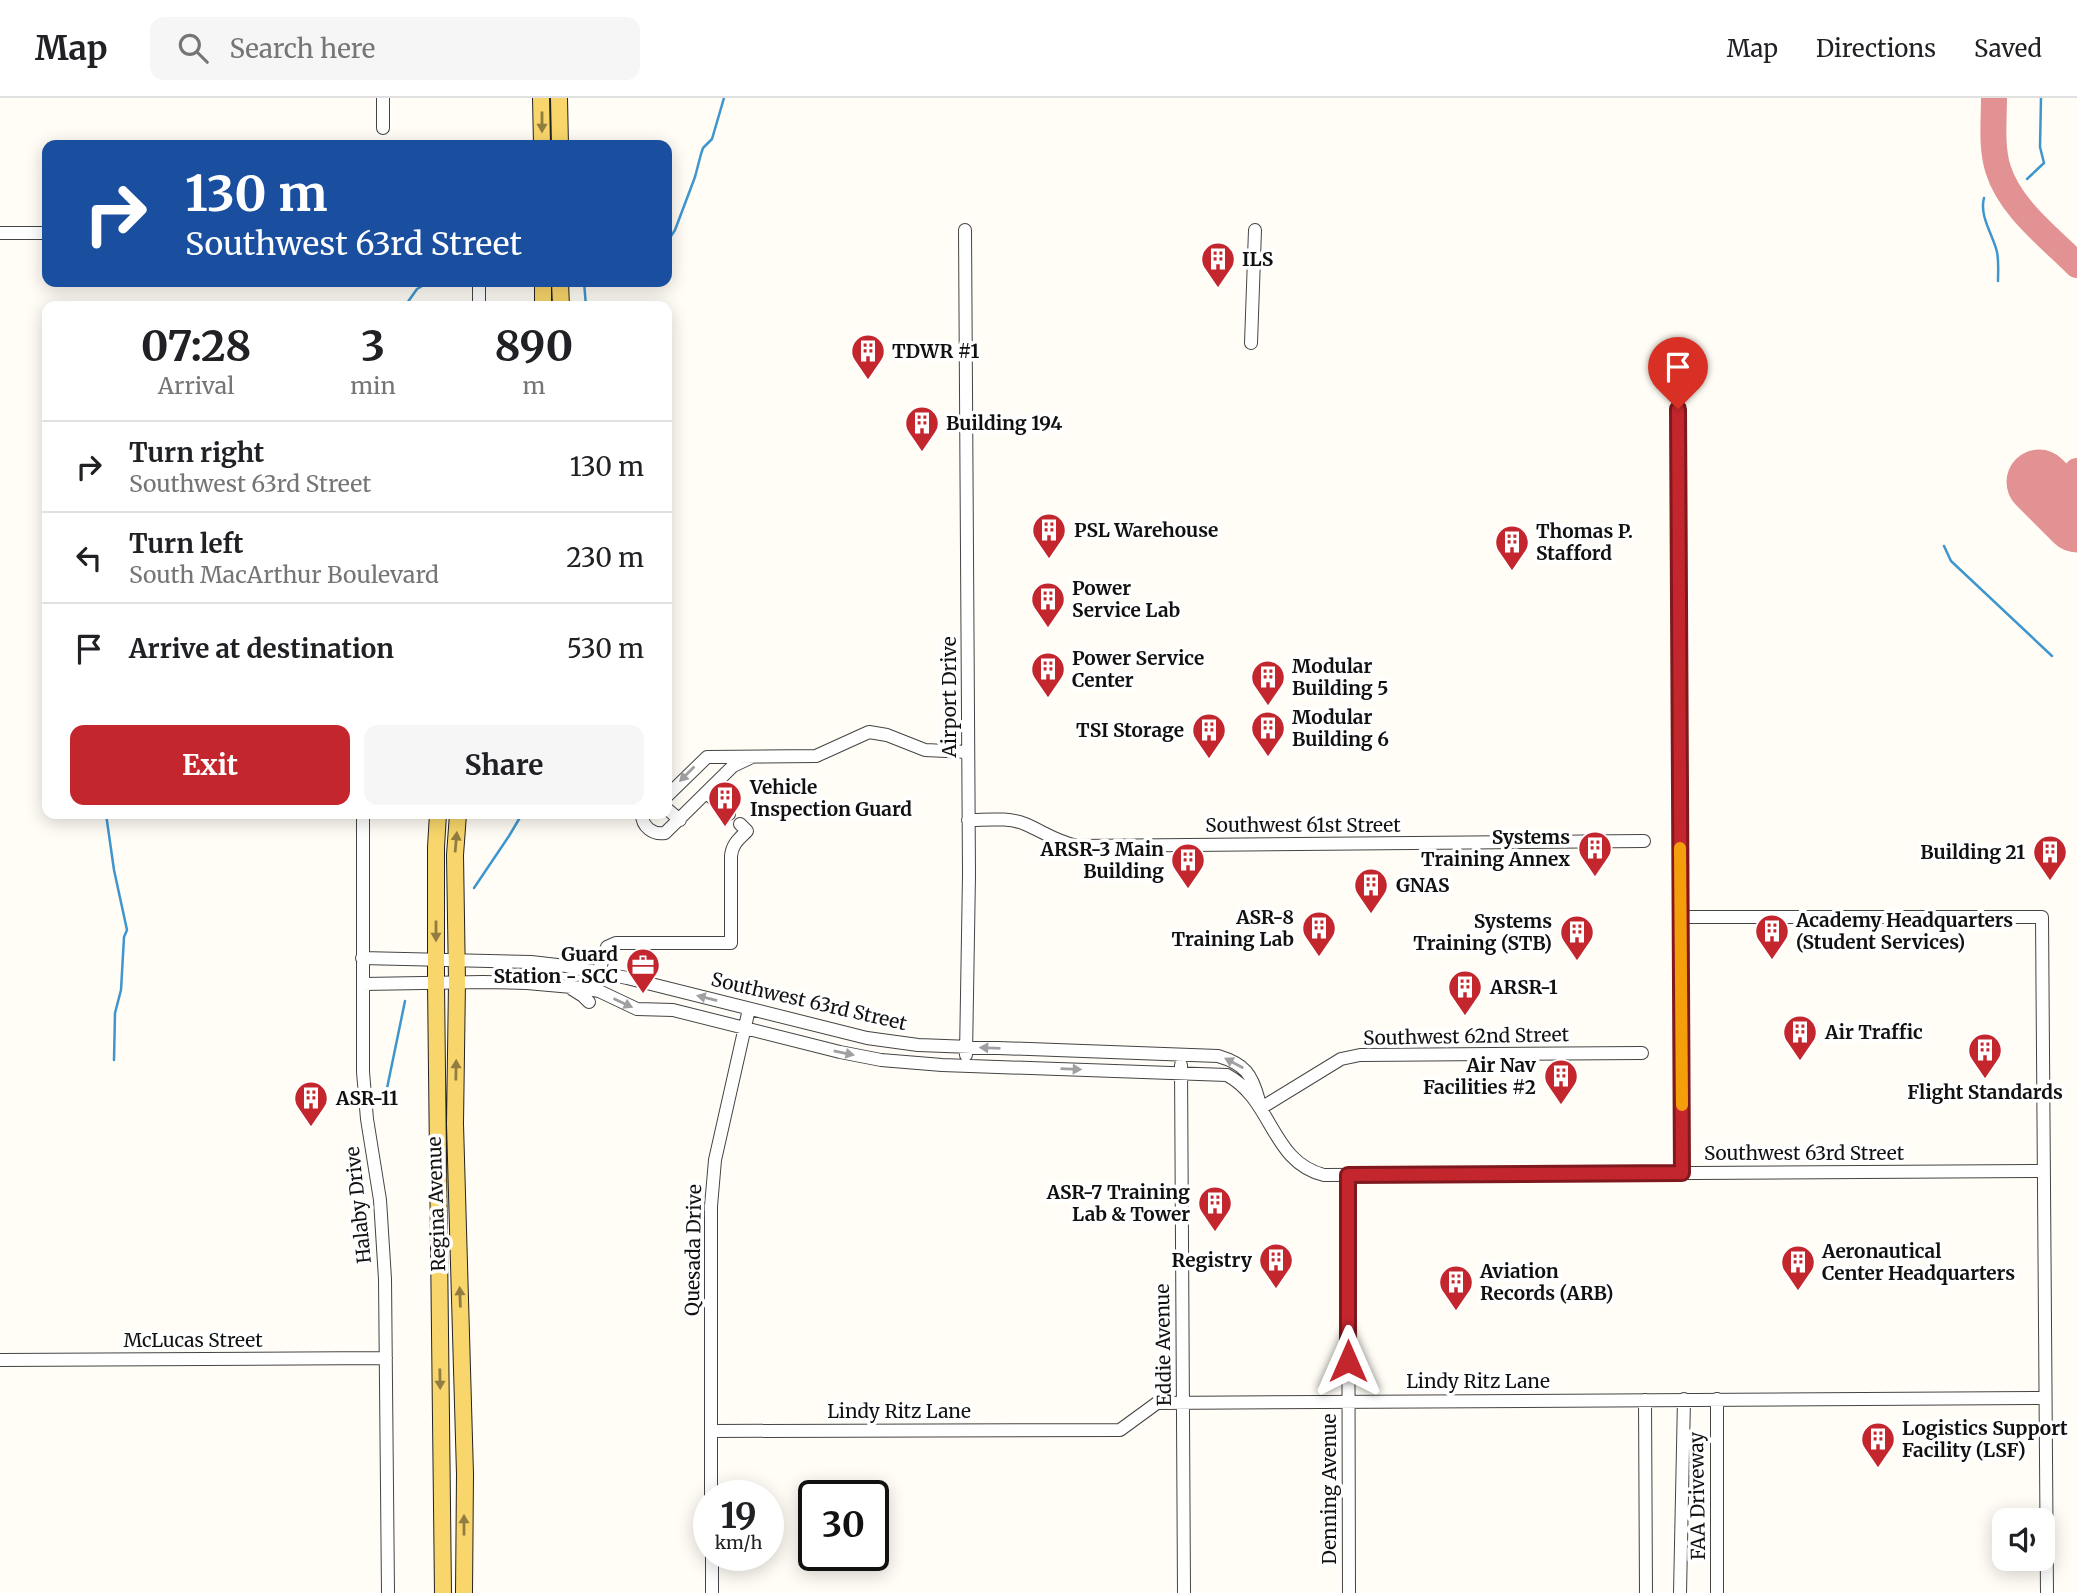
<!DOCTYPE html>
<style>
body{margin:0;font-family:Merriweather,serif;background:#f6f6f6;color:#202124;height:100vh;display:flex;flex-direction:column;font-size:26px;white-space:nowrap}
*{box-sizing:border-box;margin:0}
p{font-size:23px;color:#757577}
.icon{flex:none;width:38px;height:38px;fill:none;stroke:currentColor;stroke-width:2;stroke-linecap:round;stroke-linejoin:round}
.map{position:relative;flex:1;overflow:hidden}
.details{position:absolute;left:42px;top:203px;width:630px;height:518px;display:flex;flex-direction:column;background:#fff;border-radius:14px;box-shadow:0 4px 18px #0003}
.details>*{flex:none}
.guide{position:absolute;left:42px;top:42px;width:630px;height:147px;border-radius:14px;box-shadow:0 4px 18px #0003;background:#1a4fa0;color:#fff;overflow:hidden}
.tools{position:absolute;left:1992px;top:1410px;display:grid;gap:14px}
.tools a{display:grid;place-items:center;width:63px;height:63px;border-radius:14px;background:#fff;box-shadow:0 4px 18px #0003;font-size:35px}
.speed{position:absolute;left:693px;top:1382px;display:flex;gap:14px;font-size:35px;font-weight:700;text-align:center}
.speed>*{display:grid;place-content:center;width:91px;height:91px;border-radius:50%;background:#fff;box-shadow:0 4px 18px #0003;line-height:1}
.speed small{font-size:18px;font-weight:400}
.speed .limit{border:4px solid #111;border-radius:10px;background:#fff;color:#111}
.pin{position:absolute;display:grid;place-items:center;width:60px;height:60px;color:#fff;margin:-72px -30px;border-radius:50% 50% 50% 0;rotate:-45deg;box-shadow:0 0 7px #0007}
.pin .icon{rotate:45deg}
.me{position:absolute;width:77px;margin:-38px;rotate:0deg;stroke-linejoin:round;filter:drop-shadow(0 0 5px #0008)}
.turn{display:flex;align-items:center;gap:24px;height:147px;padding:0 28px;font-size:32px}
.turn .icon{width:91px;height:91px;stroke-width:2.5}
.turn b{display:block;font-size:49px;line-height:60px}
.eta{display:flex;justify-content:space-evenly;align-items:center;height:119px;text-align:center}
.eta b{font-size:42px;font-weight:700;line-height:49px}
.primary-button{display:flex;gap:14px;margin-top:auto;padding:14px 28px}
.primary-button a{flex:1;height:80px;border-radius:14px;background:#c4262e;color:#fff;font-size:28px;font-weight:700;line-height:80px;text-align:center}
.primary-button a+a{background:#f6f6f6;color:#202124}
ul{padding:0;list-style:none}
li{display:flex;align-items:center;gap:21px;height:91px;padding:0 28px;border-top:2px solid #e0e0e0}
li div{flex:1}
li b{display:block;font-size:26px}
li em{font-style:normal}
header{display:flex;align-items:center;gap:42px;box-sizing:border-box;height:98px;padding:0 35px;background:#fff;border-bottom:2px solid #e0e0e0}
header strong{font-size:33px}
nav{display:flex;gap:38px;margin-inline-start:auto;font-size:24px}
.search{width:490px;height:63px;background:#f6f6f6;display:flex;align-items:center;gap:18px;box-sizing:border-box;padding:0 24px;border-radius:14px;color:#757577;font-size:26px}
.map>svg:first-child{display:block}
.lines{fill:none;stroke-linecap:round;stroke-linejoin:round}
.stream{stroke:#3f96cf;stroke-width:2.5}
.taxiway{stroke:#e29292;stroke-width:26}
.runway{stroke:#e29292;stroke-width:65}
.minor-casing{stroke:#444;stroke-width:14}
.major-casing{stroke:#222;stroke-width:18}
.minor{stroke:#fff;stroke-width:12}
.major{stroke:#f9d66b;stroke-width:16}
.oneway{fill:#917d42}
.oneway2{fill:#a0a0a0}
.route-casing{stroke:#7f191e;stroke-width:18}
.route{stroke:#c4262e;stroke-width:12}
.slow{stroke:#f59e0b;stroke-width:12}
.labels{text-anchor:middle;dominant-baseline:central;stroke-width:7;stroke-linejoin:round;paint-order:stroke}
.poi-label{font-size:19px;font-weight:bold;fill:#111;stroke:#fff;text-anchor:start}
.street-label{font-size:19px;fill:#111;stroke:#fff}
</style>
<header>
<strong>Map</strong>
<div class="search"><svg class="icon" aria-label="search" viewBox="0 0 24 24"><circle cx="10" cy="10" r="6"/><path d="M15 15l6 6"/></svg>Search here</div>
<nav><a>Map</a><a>Directions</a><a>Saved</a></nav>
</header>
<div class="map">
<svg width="2077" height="1495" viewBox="0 0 2077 1495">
<rect width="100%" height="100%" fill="#fffdf5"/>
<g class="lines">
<path class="stream" d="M 2027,81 L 2044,65 L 2040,49 L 2041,0
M 1984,100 C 1979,118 1993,137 1997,154 C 1999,164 1998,173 1998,183
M 667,144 L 675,132 L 695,79 L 701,56 L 703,50 L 712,41 L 724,0
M 584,184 L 586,208
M 405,208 L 417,191 L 429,184
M 1944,448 L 1951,463 L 2052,558
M 106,716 L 114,772 L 127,832 L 124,839 L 121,892 L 115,915 L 114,962
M 474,790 L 509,738 L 522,716
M 385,1000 L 405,903"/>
<path class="taxiway" d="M 1994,0 C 1994,23 1991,49 1998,71 C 2010,110 2049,139 2077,167
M 2054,399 L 2077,373"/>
<path class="runway" d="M 2039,384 L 2077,422"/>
<g class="minor-casing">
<path id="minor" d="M 383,0 L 383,30
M 965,132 L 969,777 L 966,957
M 0,135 L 47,135
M 479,184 L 479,208
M 1251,245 L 1255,132
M 1678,311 L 1682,1075
M 707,695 L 729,716
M 667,698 L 707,659 L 816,658 L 869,634 L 887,637 L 925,652 L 968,654
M 667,711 L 680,722
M 363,716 L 363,974 L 367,1021 L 380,1102 L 385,1181 L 388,1495
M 642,716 C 642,729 653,737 665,735 L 733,668 L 750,660
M 968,722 C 986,722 1009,719 1025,726 C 1044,734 1055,743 1077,748 L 1644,743
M 1680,819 L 2042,819 L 2047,1495
M 362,860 L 531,864 L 566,868 L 627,880 L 867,940 L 918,947 L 1218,958 C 1245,966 1252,976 1259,1003
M 599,873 L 607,849 L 616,845 L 731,845 L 731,758 C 732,746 739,741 747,733 L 740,726
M 363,886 L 483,884 L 527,885 L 583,890 L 599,893 L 637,911 L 673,912 L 840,954 L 881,962 L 942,967 L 1227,977 C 1273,1002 1271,1064 1324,1077 L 2044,1073
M 572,891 L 583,898 L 589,904
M 1181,967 L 1184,1495
M 1261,1010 L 1341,961 L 1360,957 L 1642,955
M 1348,1077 L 1349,1495
M 0,1262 L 386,1260
M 1717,1301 L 1717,1495
M 1645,1302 L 1646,1495
M 711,1333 L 1120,1332 L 1157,1305 L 2045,1300
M 711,1398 L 711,1108 L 715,1062 L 749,911
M 712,1458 L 712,1495
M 1680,1495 L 1684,1301"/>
</g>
<g class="major-casing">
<path id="major" d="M 541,0 L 542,47
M 559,0 L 560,47
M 543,184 L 543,208
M 560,184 L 561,208
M 438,716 L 436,749 L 436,886 L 443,1495
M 458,716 L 455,757 L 457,884 L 455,1026 L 465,1376 L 464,1495"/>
</g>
<use href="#minor" class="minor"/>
<use href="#major" class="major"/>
</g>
<defs><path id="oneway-solid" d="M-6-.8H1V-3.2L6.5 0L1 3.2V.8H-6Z" transform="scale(1.75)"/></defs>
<g class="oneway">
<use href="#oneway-solid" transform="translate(542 24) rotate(90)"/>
<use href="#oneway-solid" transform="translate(456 744) rotate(-85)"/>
<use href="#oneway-solid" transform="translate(436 833) rotate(90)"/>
<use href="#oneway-solid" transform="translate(456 972) rotate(-89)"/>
<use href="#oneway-solid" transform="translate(460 1199) rotate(-92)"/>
<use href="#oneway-solid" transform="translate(440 1281) rotate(89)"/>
<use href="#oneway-solid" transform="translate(464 1427) rotate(-90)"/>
</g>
<g class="oneway2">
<use href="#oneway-solid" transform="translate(687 676) rotate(135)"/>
<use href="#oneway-solid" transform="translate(707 900) rotate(-166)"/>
<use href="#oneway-solid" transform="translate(623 905) rotate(25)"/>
<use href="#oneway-solid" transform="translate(990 950) rotate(-178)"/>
<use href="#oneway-solid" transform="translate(844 955) rotate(12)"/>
<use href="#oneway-solid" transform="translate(1234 965) rotate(-152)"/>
<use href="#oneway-solid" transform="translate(1071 971) rotate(2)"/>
</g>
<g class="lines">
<g class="route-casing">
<path id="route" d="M 1348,1263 L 1348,1077 L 1682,1075 L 1678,311"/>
</g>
<use href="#route" class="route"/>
<path class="slow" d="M 1680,750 L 1682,1007"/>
</g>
<defs>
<g id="building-pin" transform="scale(1.75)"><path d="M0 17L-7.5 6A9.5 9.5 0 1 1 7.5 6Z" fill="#c4262e" stroke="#fff"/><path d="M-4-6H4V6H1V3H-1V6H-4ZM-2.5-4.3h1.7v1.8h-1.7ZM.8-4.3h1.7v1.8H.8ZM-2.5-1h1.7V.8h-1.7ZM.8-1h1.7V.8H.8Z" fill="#fff"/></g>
<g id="office-pin" transform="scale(1.75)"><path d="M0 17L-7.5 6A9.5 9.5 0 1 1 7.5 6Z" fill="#c4262e" stroke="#fff"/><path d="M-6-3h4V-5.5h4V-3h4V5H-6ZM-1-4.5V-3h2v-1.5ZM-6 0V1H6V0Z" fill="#fff"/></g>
</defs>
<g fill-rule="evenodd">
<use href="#building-pin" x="1218" y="161"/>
<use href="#building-pin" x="868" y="253"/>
<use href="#building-pin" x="922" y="325"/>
<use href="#building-pin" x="1049" y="432"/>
<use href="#building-pin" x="1512" y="444"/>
<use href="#building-pin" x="1048" y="501"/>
<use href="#building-pin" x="1048" y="571"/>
<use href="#building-pin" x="1268" y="579"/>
<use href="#building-pin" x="1268" y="630"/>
<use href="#building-pin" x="1209" y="632"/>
<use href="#building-pin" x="725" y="700"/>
<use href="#building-pin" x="1595" y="750"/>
<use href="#building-pin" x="2050" y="754"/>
<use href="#building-pin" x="1188" y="762"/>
<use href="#building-pin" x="1371" y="787"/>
<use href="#building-pin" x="1319" y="830"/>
<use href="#building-pin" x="1772" y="833"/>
<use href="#building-pin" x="1577" y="834"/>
<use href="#office-pin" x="643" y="867"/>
<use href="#building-pin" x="1465" y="889"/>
<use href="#building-pin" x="1800" y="934"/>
<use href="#building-pin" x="1985" y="952"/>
<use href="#building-pin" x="1561" y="978"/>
<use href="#building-pin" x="311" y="1000"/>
<use href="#building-pin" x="1215" y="1105"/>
<use href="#building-pin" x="1276" y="1162"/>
<use href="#building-pin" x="1798" y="1164"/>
<use href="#building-pin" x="1456" y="1184"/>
<use href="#building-pin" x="1878" y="1341"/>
</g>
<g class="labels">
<g class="poi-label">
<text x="1242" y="161">ILS</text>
<text x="892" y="253">TDWR #1</text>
<text x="946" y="325">Building 194</text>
<text x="1074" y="432">PSL Warehouse</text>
<text x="1536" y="433">Thomas P.<tspan x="1536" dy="22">Stafford</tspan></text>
<text x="1072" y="490">Power<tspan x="1072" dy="22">Service Lab</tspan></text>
<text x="1072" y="560">Power Service<tspan x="1072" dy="22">Center</tspan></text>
<text x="1292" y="568">Modular<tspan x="1292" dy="22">Building 5</tspan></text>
<text x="1292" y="619">Modular<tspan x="1292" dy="22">Building 6</tspan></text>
<text x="1184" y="632" text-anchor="end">TSI Storage</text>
<text x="750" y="689">Vehicle<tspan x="750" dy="22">Inspection Guard</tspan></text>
<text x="1570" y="739" text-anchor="end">Systems<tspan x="1570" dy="22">Training Annex</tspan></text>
<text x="1164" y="751" text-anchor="end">ARSR-3 Main<tspan x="1164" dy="22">Building</tspan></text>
<text x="2025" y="754" text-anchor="end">Building 21</text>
<text x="1396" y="787">GNAS</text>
<text x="1294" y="819" text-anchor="end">ASR-8<tspan x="1294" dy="22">Training Lab</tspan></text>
<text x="1796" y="822">Academy Headquarters<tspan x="1796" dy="22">(Student Services)</tspan></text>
<text x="1552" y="823" text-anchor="end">Systems<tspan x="1552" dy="22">Training (STB)</tspan></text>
<text x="618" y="856" text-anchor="end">Guard<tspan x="618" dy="22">Station - SCC</tspan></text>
<text x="1490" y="889">ARSR-1</text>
<text x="1825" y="934">Air Traffic</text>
<text x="1536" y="967" text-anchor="end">Air Nav<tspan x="1536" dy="22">Facilities #2</tspan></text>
<text x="1985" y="994" text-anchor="middle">Flight Standards</text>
<text x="336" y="1000">ASR-11</text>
<text x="1190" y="1094" text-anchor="end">ASR-7 Training<tspan x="1190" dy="22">Lab &amp; Tower</tspan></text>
<text x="1822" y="1153">Aeronautical<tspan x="1822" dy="22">Center Headquarters</tspan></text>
<text x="1252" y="1162" text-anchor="end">Registry</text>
<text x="1480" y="1173">Aviation<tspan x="1480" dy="22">Records (ARB)</tspan></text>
<text x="1902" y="1330">Logistics Support<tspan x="1902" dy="22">Facility (LSF)</tspan></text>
</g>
<g class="street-label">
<text transform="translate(949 599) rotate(-90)">Airport Drive</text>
<text x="1303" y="727">Southwest 61st Street</text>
<text transform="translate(809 903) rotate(13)">Southwest 63rd Street</text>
<text transform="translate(1466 938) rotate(-1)">Southwest 62nd Street</text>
<text x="1804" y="1055">Southwest 63rd Street</text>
<text transform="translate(436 1106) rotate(-92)">Regina Avenue</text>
<text transform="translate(358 1107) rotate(-96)">Halaby Drive</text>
<text transform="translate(693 1152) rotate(-89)">Quesada Drive</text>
<text x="193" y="1242">McLucas Street</text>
<text transform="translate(1163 1247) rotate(-91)">Eddie Avenue</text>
<text x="1478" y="1283">Lindy Ritz Lane</text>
<text x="899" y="1313">Lindy Ritz Lane</text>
<text transform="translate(1329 1391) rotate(-90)">Denning Avenue</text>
<text transform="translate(1697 1398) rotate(-91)">FAA Driveway</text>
</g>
</g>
</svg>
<div class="tools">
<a><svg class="icon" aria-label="sound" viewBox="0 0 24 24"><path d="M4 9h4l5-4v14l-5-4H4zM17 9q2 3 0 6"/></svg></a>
</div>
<div class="speed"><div>19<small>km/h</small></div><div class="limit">30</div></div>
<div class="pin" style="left:1678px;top:311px;background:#d93025"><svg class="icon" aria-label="arrive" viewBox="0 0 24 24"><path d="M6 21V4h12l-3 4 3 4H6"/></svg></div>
<svg class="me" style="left:1348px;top:1263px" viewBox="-20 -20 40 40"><path d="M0-17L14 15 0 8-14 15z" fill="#c4262e" stroke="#fff" stroke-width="4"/></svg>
<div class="guide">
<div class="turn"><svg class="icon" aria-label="right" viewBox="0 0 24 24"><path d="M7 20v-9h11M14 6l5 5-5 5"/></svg><div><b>130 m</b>Southwest 63rd Street</div></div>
</div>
<section class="details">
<div class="eta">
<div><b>07:28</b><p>Arrival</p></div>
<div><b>3</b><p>min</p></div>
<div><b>890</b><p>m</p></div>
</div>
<ul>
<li><svg class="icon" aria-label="right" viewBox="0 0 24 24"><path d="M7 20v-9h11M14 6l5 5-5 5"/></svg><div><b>Turn right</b><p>Southwest 63rd Street</p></div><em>130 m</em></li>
<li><svg class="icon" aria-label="left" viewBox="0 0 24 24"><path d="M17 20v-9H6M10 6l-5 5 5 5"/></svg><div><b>Turn left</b><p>South MacArthur Boulevard</p></div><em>230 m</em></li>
<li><svg class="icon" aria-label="arrive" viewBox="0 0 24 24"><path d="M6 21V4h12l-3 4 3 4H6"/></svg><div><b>Arrive at destination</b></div><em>530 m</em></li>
</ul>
<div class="primary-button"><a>Exit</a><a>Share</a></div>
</section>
</div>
